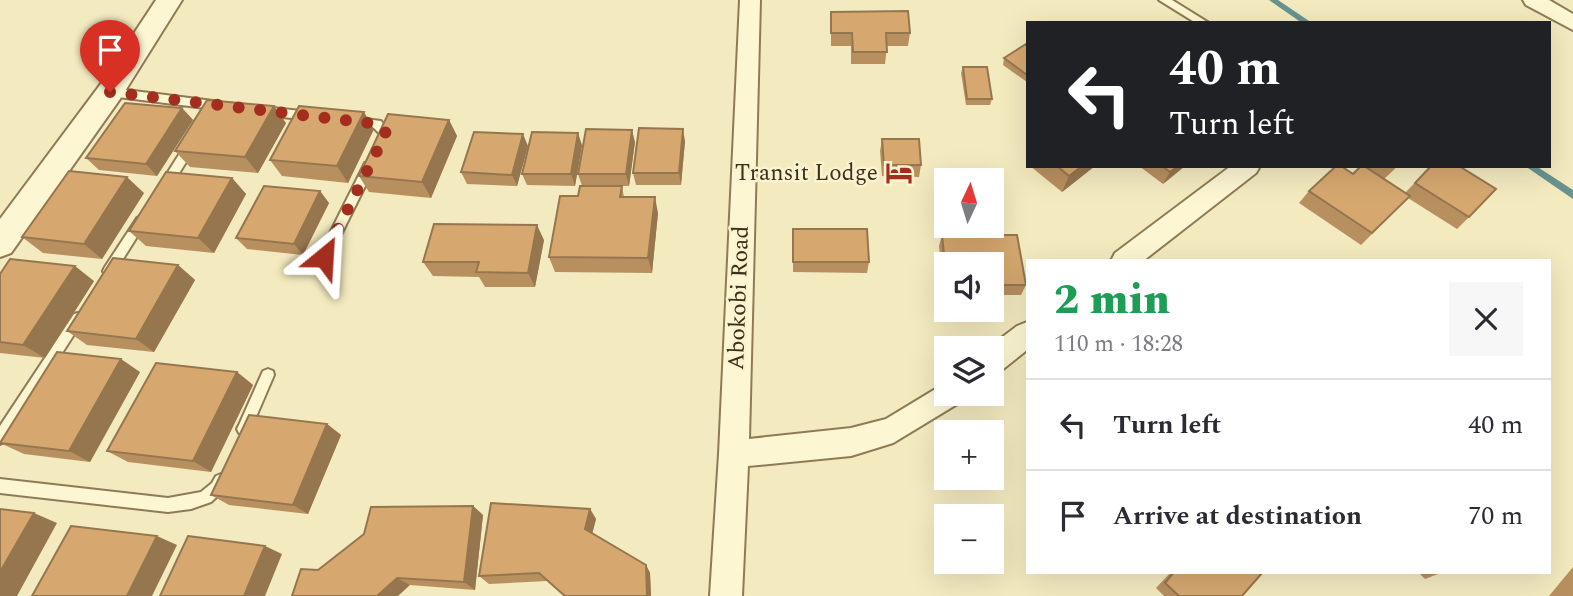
<!DOCTYPE html>
<meta charset="utf-8">
<style>
body{margin:0;font-family:Spectral,serif;background:#f7f7f7;color:#2b2b33;height:100vh;display:flex;flex-direction:column;font-size:26px;white-space:nowrap}
*{box-sizing:border-box;margin:0}
p{font-size:23px;color:#7c7c81}
.icon{flex:none;width:38px;height:38px;fill:none;stroke:currentColor;stroke-width:2;stroke-linecap:round;stroke-linejoin:round}
.map{position:relative;flex:1;overflow:hidden}
.sheet{position:absolute;left:1026px;top:259px;width:525px;height:315px;display:flex;flex-direction:column;background:#fff;border-radius:0px;box-shadow:0 7px 28px #0002}
.sheet>*{flex:none}
.guide{position:absolute;left:1026px;top:21px;width:525px;height:147px;border-radius:0px;box-shadow:0 7px 28px #0002;background:#202124;color:#fff;overflow:hidden}
.needle{width:46px;rotate:4deg}
.buttons{position:absolute;left:934px;top:168px;display:grid;gap:14px}
.buttons a{display:grid;place-items:center;width:70px;height:70px;border-radius:0px;background:#fff;box-shadow:0 7px 28px #0002;font-size:35px}
.pin{position:absolute;display:grid;place-items:center;width:60px;height:60px;color:#fff;margin:-72px -30px;border-radius:50% 50% 50% 0;rotate:-45deg;box-shadow:0 0 7px #0007}
.pin .icon{rotate:45deg}
.me{position:absolute;width:77px;margin:-38px;rotate:27deg;stroke-linejoin:round;filter:drop-shadow(0 0 5px #0008)}
.turn{display:flex;align-items:center;gap:24px;height:147px;padding:0 28px;font-size:32px}
.turn .icon{width:91px;height:91px;stroke-width:2.5}
.turn b{display:block;font-size:49px;line-height:60px}
.round{display:grid;place-items:center;flex:none;width:74px;height:74px;border-radius:0px;background:#f7f7f7}
.overview{display:flex;align-items:center;justify-content:space-between;height:119px;padding:0 28px}
h1{font-size:42px;font-weight:800;line-height:52px;color:#1e9e55}
ul{padding:0;list-style:none}
li{display:flex;align-items:center;gap:21px;height:91px;padding:0 28px;border-top:2px solid #e1e1e2}
li div{flex:1}
li b{display:block;font-size:26px}
li em{font-style:normal}
.map>svg:first-child{display:block}
.lines{fill:none;stroke-linecap:round;stroke-linejoin:round}
.stream{fill:#68938e;fill-rule:evenodd}
.service-casing{stroke:#8e7b55;stroke-width:4}
.minor-casing{stroke:#8e7b55;stroke-width:4}
.tertiary-casing{stroke:#8e7b55;stroke-width:4}
.service{fill:#fdf6d3;fill-rule:evenodd}
.minor{fill:#fdf6d3;fill-rule:evenodd}
.tertiary{fill:#fdf6d3;fill-rule:evenodd}
.wall{fill:#b89060}
.shaded-wall{fill:#96764e}
.building{fill:#d6a870;stroke:#96764e;stroke-width:2}
.route{stroke:#a42e1e;stroke-width:12;stroke-dasharray:0 21.6}
.labels{text-anchor:middle;dominant-baseline:central;stroke-width:5;stroke-linejoin:round;paint-order:stroke}
.poi-label{font-size:23px;fill:#3c2f1b;stroke:#f9f3cf;text-anchor:end}
.street-label{font-size:23px;fill:#3c2f1b;stroke:#f9f3cf}
</style>
<div class="map">
<svg width="1573" height="596" viewBox="0 0 1573 596">
<rect width="100%" height="100%" fill="#f3eabf"/>
<g class="lines">
<path class="stream" d="M 1269,0 L 1278,0 L 1312,23 L 1302,23 Z
M 1525,166 L 1536,166 L 1573,190 L 1573,199 Z"/>
<g class="service-casing">
<path id="service" d="M 1159,0 L 1172,0 L 1209,23 L 1196,23 Z
M 110,88 L 221,102 L 226,106 L 221,110 L 110,96 L 105,92 Z
M 263,107 L 311,112 L 316,116 L 311,120 L 263,115 L 258,111 Z
M 357,118 L 381,121 L 391,133 L 386,144 L 378,144 L 377,141 L 380,134 L 374,128 L 353,125 L 352,122 Z
M 191,141 L 196,145 L 195,148 L 169,189 L 161,189 L 159,186 L 161,183 L 187,142 Z
M 369,162 L 375,166 L 328,261 L 320,261 L 318,257 L 365,163 Z
M 141,216 L 147,221 L 145,224 L 113,275 L 105,275 L 103,271 L 105,267 L 137,218 Z
M 78,313 L 82,314 L 84,318 L 82,322 L 5,442 L 0,444 L 0,426 L 74,314 Z
M 268,369 L 273,371 L 274,375 L 249,433 L 244,435 L 239,433 L 237,429 L 239,425 L 263,371 Z
M 221,474 L 226,476 L 228,481 L 222,492 L 211,502 L 191,509 L 168,512 L 0,493 L 0,479 L 168,498 L 201,492 L 212,483 L 216,476 Z"/>
</g>
<g class="minor-casing">
<path id="minor" d="M 740,0 L 760,0 L 749,439 L 851,428 L 886,419 L 947,382 L 947,394 L 963,394 L 959,403 L 893,443 L 851,456 L 748,466 L 742,596 L 710,596 L 719,454 Z
M 1523,0 L 1549,0 L 1573,14 L 1573,30 L 1526,5 Z
M 1231,166 L 1260,166 L 1256,173 L 1143,261 L 1111,261 L 1115,253 Z
M 1027,322 L 1027,350 L 1002,370 L 992,373 L 992,348 L 988,348 L 1017,326 Z"/>
</g>
<g class="tertiary-casing">
<path id="tertiary" d="M 156,0 L 182,0 L 120,99 L 11,253 L 0,257 L 0,219 L 100,85 Z"/>
</g>
<use href="#service" class="service"/>
<use href="#minor" class="minor"/>
<use href="#tertiary" class="tertiary"/>
</g>
<path class="wall" d="M 831,12 L 910,33 L 908,46 L 887,46 L 885,64 L 851,64 L 851,46 L 831,46 Z
M 1027,44 L 1027,82 L 1003,65 L 1004,58 Z
M 963,67 L 992,99 L 990,105 L 966,105 L 961,73 Z
M 182,108 L 193,120 L 157,176 L 99,170 L 86,158 Z
M 449,120 L 457,136 L 431,198 L 369,192 L 359,176 Z
M 286,123 L 258,173 L 190,167 L 175,151 Z
M 374,129 L 348,183 L 282,176 L 270,160 Z
M 882,139 L 921,165 L 919,177 L 882,176 L 880,151 Z
M 685,141 L 681,185 L 636,185 L 633,173 Z
M 635,142 L 629,186 L 622,186 L 624,197 L 658,213 L 652,273 L 555,272 L 549,257 L 578,196 L 582,186 L 578,174 Z
M 582,145 L 575,186 L 527,185 L 522,174 Z
M 528,146 L 517,186 L 467,184 L 461,172 Z
M 1030,166 L 1095,166 L 1062,192 Z
M 1139,166 L 1185,166 L 1163,184 Z
M 1360,166 L 1398,166 L 1384,179 L 1405,193 L 1431,166 L 1469,217 L 1457,229 L 1408,198 L 1361,245 L 1299,203 L 1309,191 L 1353,174 Z
M 232,178 L 246,194 L 214,253 L 146,246 L 129,231 Z
M 320,191 L 329,203 L 303,255 L 247,249 L 236,238 Z
M 144,193 L 102,259 L 43,253 L 22,237 Z
M 793,229 L 869,262 L 867,273 L 793,272 Z
M 942,235 L 1017,235 L 1026,285 L 1021,295 L 992,295 L 992,264 L 947,264 L 947,283 L 943,283 L 939,246 Z
M 544,240 L 535,287 L 485,287 L 479,277 L 433,276 L 423,262 Z
M 178,265 L 195,280 L 154,352 L 87,345 L 67,331 Z
M 0,274 L 94,281 L 45,358 L 0,353 Z
M 140,372 L 90,462 L 24,454 L 0,443 Z
M 237,372 L 253,385 L 211,472 L 128,462 L 107,451 Z
M 327,424 L 341,435 L 308,514 L 229,505 L 211,495 Z
M 473,506 L 483,515 L 475,590 L 410,585 L 318,570 Z
M 590,509 L 596,519 L 592,534 L 646,565 L 650,573 L 651,596 L 564,596 L 547,581 L 489,584 L 479,576 Z
M 1573,567 L 1573,596 L 1549,596 Z
M 1171,572 L 1263,572 L 1242,596 L 1164,596 L 1156,588 Z
M 1418,572 L 1443,572 L 1425,579 Z"/>
<path class="shaded-wall" d="M 274,106 L 286,123 L 258,173 L 245,157 Z
M 182,108 L 193,120 L 157,176 L 146,164 Z
M 364,112 L 374,129 L 348,183 L 337,166 Z
M 449,120 L 457,136 L 431,198 L 422,182 Z
M 683,129 L 685,141 L 681,185 L 679,173 Z
M 632,130 L 635,142 L 629,186 L 626,174 Z
M 578,133 L 582,145 L 575,186 L 571,174 Z
M 523,134 L 528,146 L 517,186 L 512,175 Z
M 1082,166 L 1095,166 L 1062,192 L 1069,176 Z
M 1178,166 L 1185,166 L 1163,184 L 1170,172 Z
M 127,177 L 144,193 L 102,259 L 84,244 Z
M 232,178 L 246,194 L 214,253 L 198,238 Z
M 320,191 L 329,203 L 303,255 L 294,244 Z
M 655,197 L 658,213 L 652,273 L 648,258 Z
M 537,225 L 544,240 L 535,287 L 528,273 Z
M 178,265 L 195,280 L 154,352 L 136,339 Z
M 75,266 L 94,281 L 45,358 L 23,345 Z
M 121,359 L 140,372 L 90,462 L 69,451 Z
M 237,372 L 253,385 L 211,472 L 193,461 Z
M 327,424 L 341,435 L 308,514 L 293,505 Z
M 473,506 L 483,515 L 475,590 L 464,582 Z
M 590,509 L 596,519 L 591,538 L 585,529 Z
M 34,513 L 57,523 L 17,596 L 0,596 L 0,572 Z
M 157,536 L 177,545 L 152,596 L 127,596 Z
M 265,546 L 282,554 L 265,596 L 244,596 Z
M 646,565 L 650,573 L 651,596 L 647,596 Z
M 397,578 L 410,585 L 398,596 L 377,596 Z"/>
<path class="building" d="M 908,11 L 910,33 L 886,33 L 887,52 L 853,52 L 852,33 L 831,33 L 831,12 Z
M 1026,44 L 1027,44 L 1027,75 L 1004,58 Z
M 963,67 L 987,67 L 992,99 L 967,99 Z
M 207,100 L 274,106 L 245,157 L 175,151 Z
M 125,103 L 182,108 L 146,164 L 86,158 Z
M 299,106 L 364,112 L 337,166 L 270,160 Z
M 388,114 L 449,120 L 422,182 L 359,176 Z
M 639,128 L 683,129 L 679,173 L 633,173 Z
M 586,129 L 632,130 L 626,174 L 578,174 Z
M 474,132 L 523,134 L 512,175 L 461,172 Z
M 532,132 L 578,133 L 571,174 L 522,174 Z
M 882,139 L 919,139 L 921,165 L 884,165 Z
M 1057,166 L 1082,166 L 1069,176 Z
M 1162,166 L 1178,166 L 1170,172 Z
M 1336,166 L 1341,166 L 1353,174 L 1361,166 L 1364,166 L 1410,196 L 1372,233 L 1309,191 Z
M 1431,166 L 1459,166 L 1496,189 L 1469,217 L 1415,183 Z
M 69,171 L 127,177 L 84,244 L 22,237 Z
M 166,172 L 232,178 L 198,238 L 129,231 Z
M 264,186 L 320,191 L 294,244 L 236,238 Z
M 580,186 L 622,186 L 620,197 L 655,197 L 648,258 L 549,257 L 560,196 L 578,196 Z
M 434,224 L 537,225 L 528,273 L 476,272 L 479,262 L 423,262 Z
M 793,229 L 867,229 L 869,262 L 793,262 Z
M 942,235 L 1017,235 L 1026,285 L 992,285 L 992,264 L 947,264 L 946,273 Z
M 113,258 L 178,265 L 136,339 L 67,331 Z
M 10,259 L 75,266 L 23,345 L 0,342 L 0,274 Z
M 57,352 L 121,359 L 69,451 L 0,443 Z
M 156,363 L 237,372 L 193,461 L 107,451 Z
M 249,415 L 327,424 L 293,505 L 211,495 Z
M 491,503 L 590,509 L 585,529 L 646,565 L 647,596 L 565,596 L 539,573 L 479,576 Z
M 473,506 L 464,582 L 397,578 L 377,596 L 292,596 L 301,569 L 318,570 L 364,534 L 371,507 Z
M 0,509 L 34,513 L 0,572 Z
M 71,526 L 157,536 L 127,596 L 32,596 Z
M 188,536 L 265,546 L 244,596 L 160,596 Z
M 1174,572 L 1263,572 L 1242,596 L 1179,596 L 1165,583 Z"/>
<g class="lines">
<path class="route" d="M 110,92 L 377,124 L 386,133 L 324,257"/>
</g>
<defs>
<g id="hotel-bare" transform="scale(2.1)"><path d="M-6-4.5h1.5V1H6V5H4.5V3h-9V5H-6ZM-4 0a1.8 1.8 0 1 1 3.6 0ZM.5 0V-2.5h3Q6-2.5 6 0Z" fill="#a42e1e" stroke="#f9f3cf" stroke-width="2.5" paint-order="stroke"/></g>
</defs>
<g fill-rule="evenodd">
<use href="#hotel-bare" x="899" y="173"/>
</g>
<g class="labels">
<g class="poi-label">
<text x="878" y="173">Transit Lodge</text>
</g>
<g class="street-label">
<text transform="translate(739 298) rotate(-88)">Abokobi Road</text>
</g>
</g>
</svg>
<div class="buttons">
<a><svg class="needle" viewBox="-14 -14 28 28"><path d="M0-13l5 13h-10z" fill="#e53935"/><path d="M0 13l5-13h-10z" fill="#7c7c81"/></svg></a>
<a><svg class="icon" aria-label="sound" viewBox="0 0 24 24"><path d="M4 9h4l5-4v14l-5-4H4zM17 9q2 3 0 6"/></svg></a>
<a><svg class="icon" aria-label="layers" viewBox="0 0 24 24"><path d="M12 4l9 5-9 5-9-5zM3 14l9 5 9-5"/></svg></a>
<a>+</a>
<a>−</a>
</div>
<div class="pin" style="left:110px;top:92px;background:#d93025"><svg class="icon" aria-label="arrive" viewBox="0 0 24 24"><path d="M6 21V4h12l-3 4 3 4H6"/></svg></div>
<svg class="me" style="left:324px;top:257px" viewBox="-20 -20 40 40"><path d="M0-17L14 15 0 8-14 15z" fill="#a42e1e" stroke="#fff" stroke-width="4"/></svg>
<div class="guide">
<div class="turn"><svg class="icon" aria-label="left" viewBox="0 0 24 24"><path d="M17 20v-9H6M10 6l-5 5 5 5"/></svg><div><b>40 m</b>Turn left</div></div>
</div>
<section class="sheet">
<div class="overview"><div><h1>2 min</h1><p>110 m · 18:28</p></div><a class="round"><svg class="icon" aria-label="close" viewBox="0 0 24 24"><path d="M6 6l12 12M18 6L6 18"/></svg></a></div>
<ul>
<li><svg class="icon" aria-label="left" viewBox="0 0 24 24"><path d="M17 20v-9H6M10 6l-5 5 5 5"/></svg><div><b>Turn left</b></div><em>40 m</em></li>
<li><svg class="icon" aria-label="arrive" viewBox="0 0 24 24"><path d="M6 21V4h12l-3 4 3 4H6"/></svg><div><b>Arrive at destination</b></div><em>70 m</em></li>
</ul>
</section>
</div>
